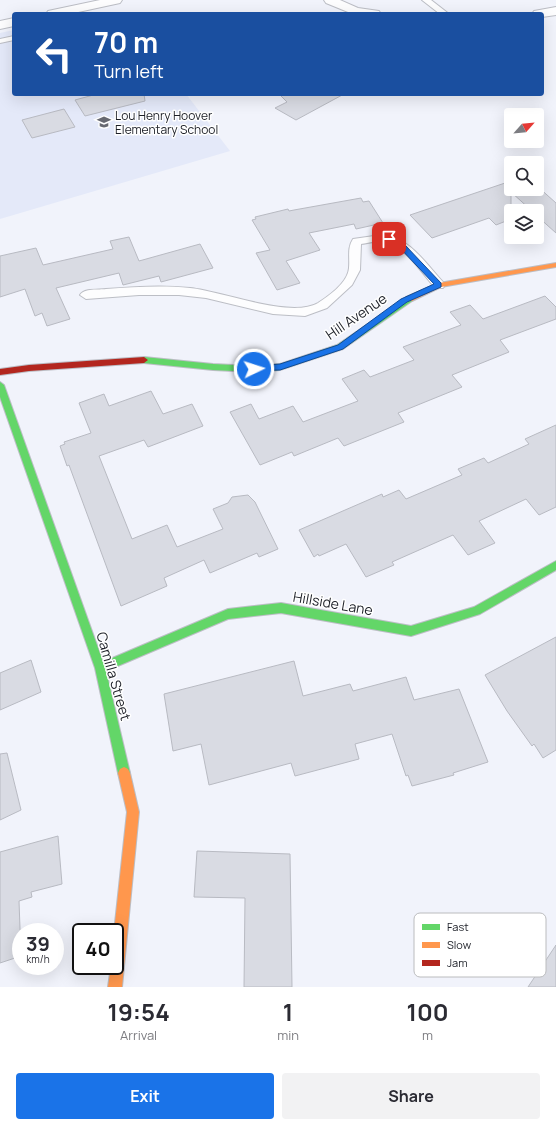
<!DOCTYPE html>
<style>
body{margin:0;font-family:Manrope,sans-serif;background:#f2f2f3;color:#2b2b33;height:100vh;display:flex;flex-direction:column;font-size:15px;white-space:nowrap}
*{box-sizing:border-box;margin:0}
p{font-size:13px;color:#7c7c81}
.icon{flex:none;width:22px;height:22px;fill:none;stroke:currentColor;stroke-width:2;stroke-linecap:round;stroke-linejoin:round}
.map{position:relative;height:987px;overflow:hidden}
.panel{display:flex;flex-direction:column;background:#fff;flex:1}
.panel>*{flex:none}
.guide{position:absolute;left:12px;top:12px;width:532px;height:84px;border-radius:4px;box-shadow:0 4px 16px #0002;background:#1a4fa0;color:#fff;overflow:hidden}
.needle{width:26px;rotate:63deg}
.tools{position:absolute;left:504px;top:108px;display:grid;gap:8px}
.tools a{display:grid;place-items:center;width:40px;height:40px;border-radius:4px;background:#fff;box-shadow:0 4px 16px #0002;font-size:20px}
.speed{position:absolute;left:12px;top:923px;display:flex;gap:8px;font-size:20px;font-weight:700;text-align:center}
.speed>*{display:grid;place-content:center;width:52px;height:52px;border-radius:50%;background:#fff;box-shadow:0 4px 16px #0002;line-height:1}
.speed small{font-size:10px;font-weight:400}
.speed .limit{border:2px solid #111;border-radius:6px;background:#fff;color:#111}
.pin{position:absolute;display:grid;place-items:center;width:34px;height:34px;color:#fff;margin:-17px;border-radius:8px;box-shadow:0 2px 6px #0006}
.me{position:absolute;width:44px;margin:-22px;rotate:86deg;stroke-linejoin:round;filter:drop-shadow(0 0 3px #0008)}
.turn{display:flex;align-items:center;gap:14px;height:84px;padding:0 16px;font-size:18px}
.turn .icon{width:52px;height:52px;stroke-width:2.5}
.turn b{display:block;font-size:28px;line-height:34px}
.eta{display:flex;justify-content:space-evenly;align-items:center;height:68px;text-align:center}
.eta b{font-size:24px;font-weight:700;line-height:28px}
.primary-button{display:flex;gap:8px;margin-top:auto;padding:8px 16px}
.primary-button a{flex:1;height:46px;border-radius:4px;background:#1a73e8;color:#fff;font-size:16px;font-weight:700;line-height:46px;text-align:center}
.primary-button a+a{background:#f2f2f3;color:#2b2b33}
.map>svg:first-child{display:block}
.built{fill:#e4e9f9}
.building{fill:#d9dbe3;stroke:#b8bac2}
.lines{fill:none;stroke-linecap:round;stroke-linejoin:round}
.lane-casing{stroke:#bcbec5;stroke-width:2}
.street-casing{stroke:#bcbec5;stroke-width:2}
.fast-casing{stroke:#bcbec5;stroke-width:2}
.slow-casing{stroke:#bcbec5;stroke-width:2}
.jam-casing{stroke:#bcbec5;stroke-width:2}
.lane{fill:#fdfdfe;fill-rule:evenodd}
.street{fill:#fdfdfe;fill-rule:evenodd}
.fast{fill:#63d668;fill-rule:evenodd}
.slow{fill:#ff974d;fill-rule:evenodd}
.jam{fill:#b3261e;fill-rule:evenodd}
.route{fill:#1a73e8;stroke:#114b97}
.labels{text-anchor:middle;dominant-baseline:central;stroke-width:3;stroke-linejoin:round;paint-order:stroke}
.far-poi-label{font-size:12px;fill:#1c1f27;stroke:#fff;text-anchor:start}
.street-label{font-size:14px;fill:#1c1f27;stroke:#fff}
.key{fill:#fff;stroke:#bbbcbe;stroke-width:1}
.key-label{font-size:11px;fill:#1c1f27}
</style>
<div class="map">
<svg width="556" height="987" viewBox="0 0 556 987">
<rect width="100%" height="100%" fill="#f1f3fb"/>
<path class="built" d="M 14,30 L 14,94 L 186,94 L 230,151 L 0,219 L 0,33 Z"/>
<path class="building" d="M 97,94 L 144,94 L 145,101 L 85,116 L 75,100 Z
M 279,94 L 344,94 L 296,120 L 275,108 L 287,102 Z
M 64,109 L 75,127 L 32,138 L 22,120 Z
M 511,181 L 511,189 L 537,189 L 537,186 L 556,203 L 556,233 L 537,216 L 537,211 L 532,211 L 511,192 L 511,219 L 496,225 L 489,218 L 432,238 L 410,215 Z
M 361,198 L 363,202 L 369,201 L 383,223 L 356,229 L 354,224 L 309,233 L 320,250 L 286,261 L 300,283 L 277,290 L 256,253 L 270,250 L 252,220 L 256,219 L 255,217 L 288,209 L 289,211 L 294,210 Z
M 129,237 L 139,261 L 200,244 L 213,268 L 161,282 L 159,276 L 123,285 L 119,273 L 56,288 L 70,319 L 47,326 L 42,313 L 35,316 L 25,289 L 0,297 L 0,256 L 36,248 L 43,265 L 113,249 L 110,241 Z
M 545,296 L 556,307 L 556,319 L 500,340 L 509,352 L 452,375 L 462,387 L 398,413 L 404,422 L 344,446 L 338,438 L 294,456 L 292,452 L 260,465 L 230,412 L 251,404 L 259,419 L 293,406 L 303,422 L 358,401 L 342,379 L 364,370 L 370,377 L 414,360 L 403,347 L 461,325 L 450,312 L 470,305 L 483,319 Z
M 151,391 L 163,414 L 192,404 L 203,426 L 148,447 L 144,440 L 99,456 L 132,539 L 167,525 L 177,547 L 223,529 L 213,509 L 228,503 L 232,497 L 248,495 L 255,502 L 278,549 L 259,557 L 257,553 L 210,573 L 204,560 L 164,578 L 167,586 L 121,606 L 69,465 L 67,466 L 60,446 L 65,444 L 64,442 L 91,433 L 79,403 L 104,394 L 109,406 Z
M 556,425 L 556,507 L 539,515 L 526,499 L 479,521 L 495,543 L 468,555 L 453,535 L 392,562 L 394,565 L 366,577 L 346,544 L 319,556 L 318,554 L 314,557 L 299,530 L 382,494 L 383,497 L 399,490 L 406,499 L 462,475 L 458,469 L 484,458 L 488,463 L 529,444 L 525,439 Z
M 556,637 L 556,750 L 543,758 L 534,744 L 532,746 L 507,711 L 485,675 Z
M 31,660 L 41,692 L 0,710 L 0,673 Z
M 294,661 L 303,696 L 350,684 L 353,691 L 406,677 L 414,700 L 459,689 L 488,762 L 453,773 L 454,775 L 412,786 L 408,775 L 406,776 L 392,734 L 355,744 L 359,759 L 295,776 L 291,763 L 209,785 L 201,744 L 173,751 L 164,694 Z
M 7,753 L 21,810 L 0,820 L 0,754 Z
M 58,836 L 62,884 L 31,892 L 32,897 L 19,901 L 21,956 L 0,963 L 0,852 Z
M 197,851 L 290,854 L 292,987 L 244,987 L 245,898 L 194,897 Z
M 556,945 L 556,987 L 528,987 Z"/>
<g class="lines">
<g class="lane-casing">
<path id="lane" d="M 422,0 L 431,0 L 449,14 L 440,14 Z
M 14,36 L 14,40 L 0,43 L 0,39 Z
M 381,235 C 409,236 426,264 443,282 L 445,285 L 443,288 L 435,288 C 424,275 404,246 387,242 C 378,240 369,243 361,244 L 360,270 L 352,285 L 327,308 L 305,316 L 273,314 L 206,298 L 179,295 L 139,295 L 86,299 L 80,295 C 84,288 99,290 106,289 C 134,287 162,285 190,288 C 222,291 290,319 318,303 C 329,296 348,282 349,268 C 350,257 347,248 353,239 Z"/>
</g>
<g class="street-casing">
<path id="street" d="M 100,0 L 122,0 L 120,3 L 69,14 L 46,14 L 48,11 Z
M 324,0 L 340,0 L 358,8 L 379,11 L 381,14 L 353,14 L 326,3 Z
M 556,7 L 556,15 L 542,17 L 542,14 L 532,14 L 534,11 Z
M 14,18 L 14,26 L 0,29 L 0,21 Z"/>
</g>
<g class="fast-casing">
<path id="fast" d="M 409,296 L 413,299 L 412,301 L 343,349 L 280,370 L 254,372 L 213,370 L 144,363 L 140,360 L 144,357 L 213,364 L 254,366 L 280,364 L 337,345 Z
M 0,382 L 4,385 L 103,662 L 228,609 L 281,603 L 411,626 L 474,607 L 556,561 L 556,570 L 480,614 L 411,636 L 281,613 L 228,619 L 106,671 L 130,773 L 128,777 L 124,779 L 120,777 L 118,773 L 95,668 L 0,397 Z"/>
</g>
<g class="slow-casing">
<path id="slow" d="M 556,263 L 556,267 L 441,287 L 412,301 L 406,301 L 405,299 L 406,297 L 439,283 Z
M 124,767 L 128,769 L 130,773 L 139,812 L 122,987 L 108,987 L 111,966 L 115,966 L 114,932 L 127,812 L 118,773 L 120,769 Z"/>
</g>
<g class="jam-casing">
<path id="jam" d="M 144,357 L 148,360 L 144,363 L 29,371 L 0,375 L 0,369 L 29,365 Z"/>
</g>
<use href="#lane" class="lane"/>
<use href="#street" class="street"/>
<use href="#fast" class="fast"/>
<use href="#slow" class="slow"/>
<use href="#jam" class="jam"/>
</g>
<path class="route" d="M 389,237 L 405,245 L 441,283 L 441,287 L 407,302 L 343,349 L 280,370 L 251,371 L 251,367 L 254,366 L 280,364 L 338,345 L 401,299 L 434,284 L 400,248 L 386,241 L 385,239 Z"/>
<defs>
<g id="school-bare" transform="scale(1.08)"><path d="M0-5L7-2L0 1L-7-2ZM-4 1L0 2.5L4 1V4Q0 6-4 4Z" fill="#676971" stroke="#fff" stroke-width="2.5" paint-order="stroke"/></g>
</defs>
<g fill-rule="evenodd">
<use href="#school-bare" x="104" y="122"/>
</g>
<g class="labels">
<g class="far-poi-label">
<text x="115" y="115">Lou Henry Hoover<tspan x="115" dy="14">Elementary School</tspan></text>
</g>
<g class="street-label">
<text transform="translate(356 316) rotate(-34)">Hill Avenue</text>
<text transform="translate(333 603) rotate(10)">Hillside Lane</text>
<text transform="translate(114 676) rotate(74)">Camilla Street</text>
</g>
</g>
<rect x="414" y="913" width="132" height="64" rx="6" class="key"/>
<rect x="422" y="924" width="18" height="6" fill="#63d668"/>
<rect x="422" y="942" width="18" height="6" fill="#ff974d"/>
<rect x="422" y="960" width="18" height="6" fill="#b3261e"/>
<g class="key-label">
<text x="447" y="931">Fast</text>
<text x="447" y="949">Slow</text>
<text x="447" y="967">Jam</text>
</g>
</svg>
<div class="tools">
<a><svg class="needle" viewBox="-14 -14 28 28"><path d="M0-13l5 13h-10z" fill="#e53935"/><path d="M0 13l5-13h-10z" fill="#7c7c81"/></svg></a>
<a><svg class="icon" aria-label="search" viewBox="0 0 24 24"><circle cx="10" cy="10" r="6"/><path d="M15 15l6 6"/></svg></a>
<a><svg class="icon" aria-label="layers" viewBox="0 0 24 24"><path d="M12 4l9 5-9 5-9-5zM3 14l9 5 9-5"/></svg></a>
</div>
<div class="speed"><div>39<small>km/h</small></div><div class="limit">40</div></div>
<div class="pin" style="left:389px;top:239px;background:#d93025"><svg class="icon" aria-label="arrive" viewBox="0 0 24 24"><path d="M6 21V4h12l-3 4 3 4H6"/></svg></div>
<svg class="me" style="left:254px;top:369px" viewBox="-20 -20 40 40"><circle r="17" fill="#1a73e8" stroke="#fff" stroke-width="3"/><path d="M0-11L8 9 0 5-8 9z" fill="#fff"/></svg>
<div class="guide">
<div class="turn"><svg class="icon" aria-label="left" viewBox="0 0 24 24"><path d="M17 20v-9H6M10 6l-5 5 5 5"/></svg><div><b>70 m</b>Turn left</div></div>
</div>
</div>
<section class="panel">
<div class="eta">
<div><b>19:54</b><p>Arrival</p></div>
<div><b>1</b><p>min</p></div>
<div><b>100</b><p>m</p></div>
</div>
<div class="primary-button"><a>Exit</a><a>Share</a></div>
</section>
